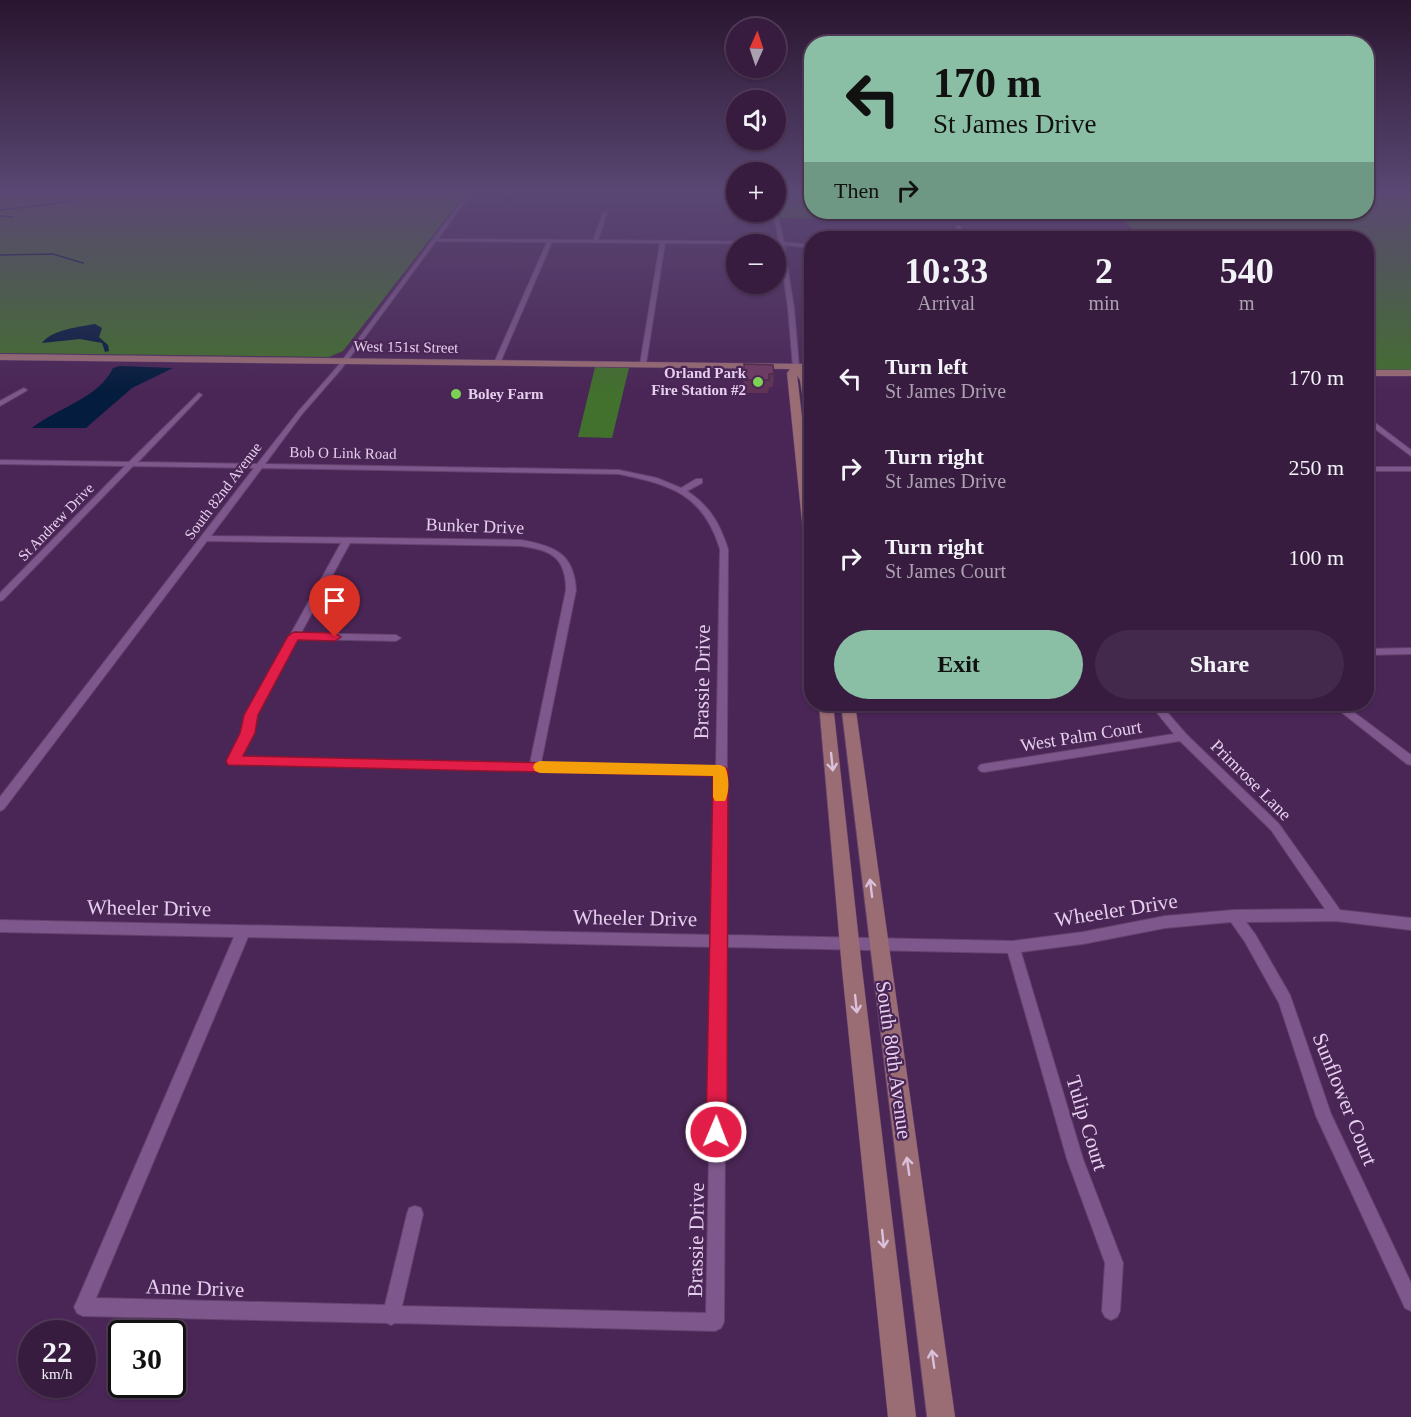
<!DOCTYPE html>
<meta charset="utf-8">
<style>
body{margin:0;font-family:"Times New Roman",serif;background:#43294b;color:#f1f3f6;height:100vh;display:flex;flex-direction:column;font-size:22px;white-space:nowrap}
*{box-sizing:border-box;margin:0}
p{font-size:20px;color:#aba1b1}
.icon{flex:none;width:33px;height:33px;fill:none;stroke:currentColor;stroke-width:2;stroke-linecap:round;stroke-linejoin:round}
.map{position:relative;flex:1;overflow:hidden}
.sheet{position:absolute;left:804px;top:231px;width:570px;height:480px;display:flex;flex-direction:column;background:#381c40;border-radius:24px;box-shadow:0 2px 4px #0004,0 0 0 2px #523a59}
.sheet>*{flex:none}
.hud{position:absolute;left:804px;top:36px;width:570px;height:183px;border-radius:24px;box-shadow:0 2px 4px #0004,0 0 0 2px #523a59;background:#8abfa5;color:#111;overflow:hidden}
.needle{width:39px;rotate:3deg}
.tools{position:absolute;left:726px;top:18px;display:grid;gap:12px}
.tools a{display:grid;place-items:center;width:60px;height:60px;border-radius:50%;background:#381c40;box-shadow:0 2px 4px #0004,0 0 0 2px #523a59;font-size:30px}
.speed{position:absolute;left:18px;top:1320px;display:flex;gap:12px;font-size:30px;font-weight:700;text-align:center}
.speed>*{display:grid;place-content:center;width:78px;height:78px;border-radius:50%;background:#381c40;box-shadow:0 2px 4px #0004,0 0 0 2px #523a59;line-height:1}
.speed small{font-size:15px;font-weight:400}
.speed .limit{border:3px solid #111;border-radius:9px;background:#fff;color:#111}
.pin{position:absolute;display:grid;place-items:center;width:51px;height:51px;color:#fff;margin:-62px -26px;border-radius:50% 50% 50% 0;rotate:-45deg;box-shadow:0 0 6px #0007}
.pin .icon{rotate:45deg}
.me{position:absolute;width:66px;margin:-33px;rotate:1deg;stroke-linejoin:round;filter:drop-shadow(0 0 4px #0008)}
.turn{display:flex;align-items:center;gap:21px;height:126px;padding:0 30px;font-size:27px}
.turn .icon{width:78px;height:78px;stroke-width:2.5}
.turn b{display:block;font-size:42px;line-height:51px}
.then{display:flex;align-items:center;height:57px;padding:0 30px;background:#0003;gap:12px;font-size:22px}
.eta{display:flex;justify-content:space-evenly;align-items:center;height:102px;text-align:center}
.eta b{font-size:36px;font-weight:700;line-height:42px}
.button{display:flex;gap:12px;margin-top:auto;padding:12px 30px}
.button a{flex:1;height:69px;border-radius:36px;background:#8abfa5;color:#111;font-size:24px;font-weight:700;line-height:69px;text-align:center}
.button a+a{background:#43294b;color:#f1f3f6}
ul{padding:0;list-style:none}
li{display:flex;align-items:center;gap:18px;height:90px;padding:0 30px}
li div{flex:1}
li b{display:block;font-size:22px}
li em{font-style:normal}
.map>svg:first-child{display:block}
.green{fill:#42702d}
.water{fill:#041c3d}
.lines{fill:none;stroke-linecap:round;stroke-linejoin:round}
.stream{stroke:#041c3d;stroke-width:1.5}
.street-casing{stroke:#63426d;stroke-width:2}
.secondary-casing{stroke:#63426d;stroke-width:1}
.street{fill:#7e578c;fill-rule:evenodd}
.secondary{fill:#9a6d74;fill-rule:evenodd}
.wall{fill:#603355}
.building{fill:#703b63;stroke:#4e2945;stroke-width:1.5}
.oneway{stroke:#dac0db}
.route{fill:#e11d48;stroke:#92132f;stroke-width:1.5}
.slow{fill:#f59e0b}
.poi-dot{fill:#7cd155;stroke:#4a2656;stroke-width:2}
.labels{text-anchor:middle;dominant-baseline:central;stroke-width:4.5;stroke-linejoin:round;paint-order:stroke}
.far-street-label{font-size:15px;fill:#e5cfed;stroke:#4a2656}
.far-poi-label{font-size:15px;font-weight:bold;fill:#e5cfed;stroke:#4a2656;text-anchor:end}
.street-label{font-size:18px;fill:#e5cfed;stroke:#4a2656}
.near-street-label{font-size:21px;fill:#e5cfed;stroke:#4a2656}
</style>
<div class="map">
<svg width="1411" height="1417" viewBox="0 0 1411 1417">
<rect width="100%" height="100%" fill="#4a2656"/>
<path class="green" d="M 0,194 L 465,194 L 343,351 L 329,357 L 0,353 Z
M 779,194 L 811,194 L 812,212 L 1366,212 L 1367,194 L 1411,194 L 1411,371 L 1367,370 L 1366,238 L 1142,238 L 1124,221 L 781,218 Z
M 595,367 L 629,368 L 612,438 L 578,437 Z"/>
<path class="water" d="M 95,324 L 102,328 L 99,337 L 108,345 L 109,351 L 105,352 L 102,343 L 80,339 L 42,343 C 53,329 79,327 95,324 Z
M 120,366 L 173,368 L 132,388 L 86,428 L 32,428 C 57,408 99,398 113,368 Z"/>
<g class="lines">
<path class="stream" d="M 0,210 L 74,201
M 0,216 L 14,217
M 0,255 L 53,254 L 83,263"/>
<g class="street-casing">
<path id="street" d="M 467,194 L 471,194 L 438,239 L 593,240 L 603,213 L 605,212 L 607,213 L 598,240 L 779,242 L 773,212 L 777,211 L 784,242 L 812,245 L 812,248 L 784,245 L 794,308 L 799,367 L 796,369 L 793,367 L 788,308 L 779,244 L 665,243 L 646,364 L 643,366 L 640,364 L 660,243 L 552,242 L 500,363 L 497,365 L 494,363 L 547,242 L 436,241 L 342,368 L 302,414 L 265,464 L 619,470 L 657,478 L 681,488 L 696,479 L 702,479 L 702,483 L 687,491 C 710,506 720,524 728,549 L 726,935 L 1013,941 L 1083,932 L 1165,916 L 1234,910 L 1325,909 L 1271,830 L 1180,741 L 984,772 L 980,771 L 978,768 L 980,765 L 984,764 L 1174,734 L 1150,704 L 1160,704 L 1186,734 L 1279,824 L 1340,910 L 1411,918 L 1411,930 L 1336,921 L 1246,922 L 1255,934 L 1290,995 L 1331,1114 L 1411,1283 L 1411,1311 L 1405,1308 L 1316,1116 L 1279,1003 L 1245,942 L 1231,922 L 1165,928 L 1083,944 L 1021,952 L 1083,1159 L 1123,1263 L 1120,1311 L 1117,1317 L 1111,1320 L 1105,1317 L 1102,1311 L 1105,1263 L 1067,1159 L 1008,953 L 726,947 L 724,1322 L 721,1328 L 715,1331 L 395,1323 L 391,1325 L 387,1323 L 83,1316 L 77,1313 L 74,1307 L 77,1301 L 234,937 L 0,932 L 0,920 L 713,935 L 716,775 L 229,764 L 227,761 L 242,733 L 246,715 L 341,543 L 207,541 L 4,809 L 0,811 L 0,797 L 254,468 L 133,466 L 3,600 L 0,601 L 0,593 L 125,466 L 0,464 L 0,460 L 129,462 L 199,393 L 202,395 L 201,396 L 138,462 L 257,464 L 298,412 L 338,366 ZM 262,468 L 619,474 C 671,485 703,494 720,549 L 716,767 L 541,763 L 576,590 C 574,553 554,546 521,540 L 211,536 ZM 350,543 L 521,546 C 551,550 566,557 566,590 L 530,763 L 241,757 L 252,733 L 256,715 L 297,639 L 396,641 L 401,638 L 396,635 L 301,633 ZM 248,937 L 713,947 L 706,1313 L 402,1306 L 423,1214 L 421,1208 L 415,1206 L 409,1208 L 407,1214 L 385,1305 L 96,1298 Z
M 956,226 L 960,226 L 967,238 L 963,238 Z
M 24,388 L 27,390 L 26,391 L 0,406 L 0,401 Z
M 1366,416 L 1411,450 L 1411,456 L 1366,422 Z
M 1366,467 L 1411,467 L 1411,471 L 1366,471 Z
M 1411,648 L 1411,654 L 1366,655 L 1366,649 Z
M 1331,704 L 1343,704 L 1411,755 L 1411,765 L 1407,764 Z"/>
</g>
<g class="secondary-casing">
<path id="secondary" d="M 0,354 L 812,364 L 812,370 L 802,370 C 815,387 812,406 812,427 L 807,424 L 800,380 L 797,375 L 812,503 L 812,565 L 806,561 L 787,373 L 790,369 L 0,360 Z
M 1366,370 L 1411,370 L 1411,376 L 1366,376 Z
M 819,704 L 833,704 L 862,969 L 916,1417 L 888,1417 L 842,969 Z
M 841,704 L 855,704 L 955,1417 L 927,1417 Z"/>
</g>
<use href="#street" class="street"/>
<use href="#secondary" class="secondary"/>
</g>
<path class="wall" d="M 744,364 L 774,374 L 773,387 L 769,387 L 768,393 L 743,393 Z"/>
<path class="building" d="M 744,364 L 773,365 L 774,374 L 769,374 L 769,380 L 744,380 Z"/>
<defs><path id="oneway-shaft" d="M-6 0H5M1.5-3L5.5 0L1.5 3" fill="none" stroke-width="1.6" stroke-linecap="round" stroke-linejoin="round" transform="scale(1.5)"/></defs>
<g class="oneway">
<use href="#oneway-shaft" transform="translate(832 762) rotate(84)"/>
<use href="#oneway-shaft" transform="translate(871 888) rotate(-97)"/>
<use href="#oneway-shaft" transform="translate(856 1004) rotate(84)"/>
<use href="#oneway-shaft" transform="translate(908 1166) rotate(-98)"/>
<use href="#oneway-shaft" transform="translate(883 1239) rotate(84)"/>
<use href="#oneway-shaft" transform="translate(933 1359) rotate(-98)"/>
</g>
<linearGradient id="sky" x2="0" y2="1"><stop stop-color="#29152f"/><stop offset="0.49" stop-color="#5a4773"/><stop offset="1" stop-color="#5a4773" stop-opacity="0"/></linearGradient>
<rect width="1411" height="393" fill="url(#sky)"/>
<path class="route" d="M 294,632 L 335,633 L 341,637 L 335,641 L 298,640 L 258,715 L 255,733 L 243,756 L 725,767 L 728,771 L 727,1132 L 724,1139 L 716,1142 L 709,1139 L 706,1132 L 713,776 L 228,765 L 226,761 L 240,733 L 244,715 L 288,636 Z"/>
<path class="slow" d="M 540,761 L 720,765 L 725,767 C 729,775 730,792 725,801 L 715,801 L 713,797 L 713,776 L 540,773 L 535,771 L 533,767 L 535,763 Z"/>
<g class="poi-dot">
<circle cx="758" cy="382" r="6"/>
<circle cx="456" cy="394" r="6"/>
</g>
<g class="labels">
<g class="far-street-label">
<text transform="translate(406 347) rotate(1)">West 151st Street</text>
<text transform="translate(343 453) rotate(1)">Bob O Link Road</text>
<text transform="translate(223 491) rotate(-53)">South 82nd Avenue</text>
<text transform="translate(56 522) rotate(-46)">St Andrew Drive</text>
</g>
<g class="far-poi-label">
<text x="746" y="373">Orland Park<tspan x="746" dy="17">Fire Station #2</tspan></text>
<text x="468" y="394" text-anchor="start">Boley Farm</text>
</g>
<g class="street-label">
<text transform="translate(475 526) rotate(2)">Bunker Drive</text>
<text transform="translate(1081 736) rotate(-9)">West Palm Court</text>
<text transform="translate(1251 780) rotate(45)">Primrose Lane</text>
</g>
<g class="near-street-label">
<text transform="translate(702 682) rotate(-89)">Brassie Drive</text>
<text transform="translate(149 908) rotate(1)">Wheeler Drive</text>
<text transform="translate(1116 910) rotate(-9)">Wheeler Drive</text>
<text transform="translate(635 918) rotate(1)">Wheeler Drive</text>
<text transform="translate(894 1060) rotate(82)">South 80th Avenue</text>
<text transform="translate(1345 1099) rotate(68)">Sunflower Court</text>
<text transform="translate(1087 1123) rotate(73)">Tulip Court</text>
<text transform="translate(696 1240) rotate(-89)">Brassie Drive</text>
<text transform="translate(195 1288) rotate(2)">Anne Drive</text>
</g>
</g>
</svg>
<div class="tools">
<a><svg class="needle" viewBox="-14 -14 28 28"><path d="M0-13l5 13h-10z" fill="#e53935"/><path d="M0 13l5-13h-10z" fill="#aba1b1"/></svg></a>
<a><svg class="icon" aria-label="sound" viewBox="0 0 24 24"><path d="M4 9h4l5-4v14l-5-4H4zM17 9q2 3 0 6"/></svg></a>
<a>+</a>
<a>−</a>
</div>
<div class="speed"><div>22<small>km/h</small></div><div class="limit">30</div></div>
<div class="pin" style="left:335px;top:637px;background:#d93025"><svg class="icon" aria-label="arrive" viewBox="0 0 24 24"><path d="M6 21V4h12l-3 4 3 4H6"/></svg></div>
<svg class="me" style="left:716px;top:1132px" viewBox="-20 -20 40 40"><circle r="17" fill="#e11d48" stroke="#fff" stroke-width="3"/><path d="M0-11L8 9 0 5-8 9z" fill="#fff"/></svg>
<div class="hud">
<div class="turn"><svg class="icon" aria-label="left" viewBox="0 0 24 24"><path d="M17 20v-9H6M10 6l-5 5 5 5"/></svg><div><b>170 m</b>St James Drive</div></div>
<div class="then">Then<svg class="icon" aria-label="right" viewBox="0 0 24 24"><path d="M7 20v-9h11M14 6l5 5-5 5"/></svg></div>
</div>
<section class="sheet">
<div class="eta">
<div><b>10:33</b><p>Arrival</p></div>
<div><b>2</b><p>min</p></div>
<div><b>540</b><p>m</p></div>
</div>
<ul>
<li><svg class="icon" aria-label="left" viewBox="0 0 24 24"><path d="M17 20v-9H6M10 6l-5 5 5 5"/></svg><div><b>Turn left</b><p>St James Drive</p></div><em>170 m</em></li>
<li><svg class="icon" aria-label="right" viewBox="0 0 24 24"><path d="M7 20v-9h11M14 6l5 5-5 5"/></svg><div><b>Turn right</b><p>St James Drive</p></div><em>250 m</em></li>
<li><svg class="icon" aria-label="right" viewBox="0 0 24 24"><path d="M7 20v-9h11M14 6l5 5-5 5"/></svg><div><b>Turn right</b><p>St James Court</p></div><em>100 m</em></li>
</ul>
<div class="button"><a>Exit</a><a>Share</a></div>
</section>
</div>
